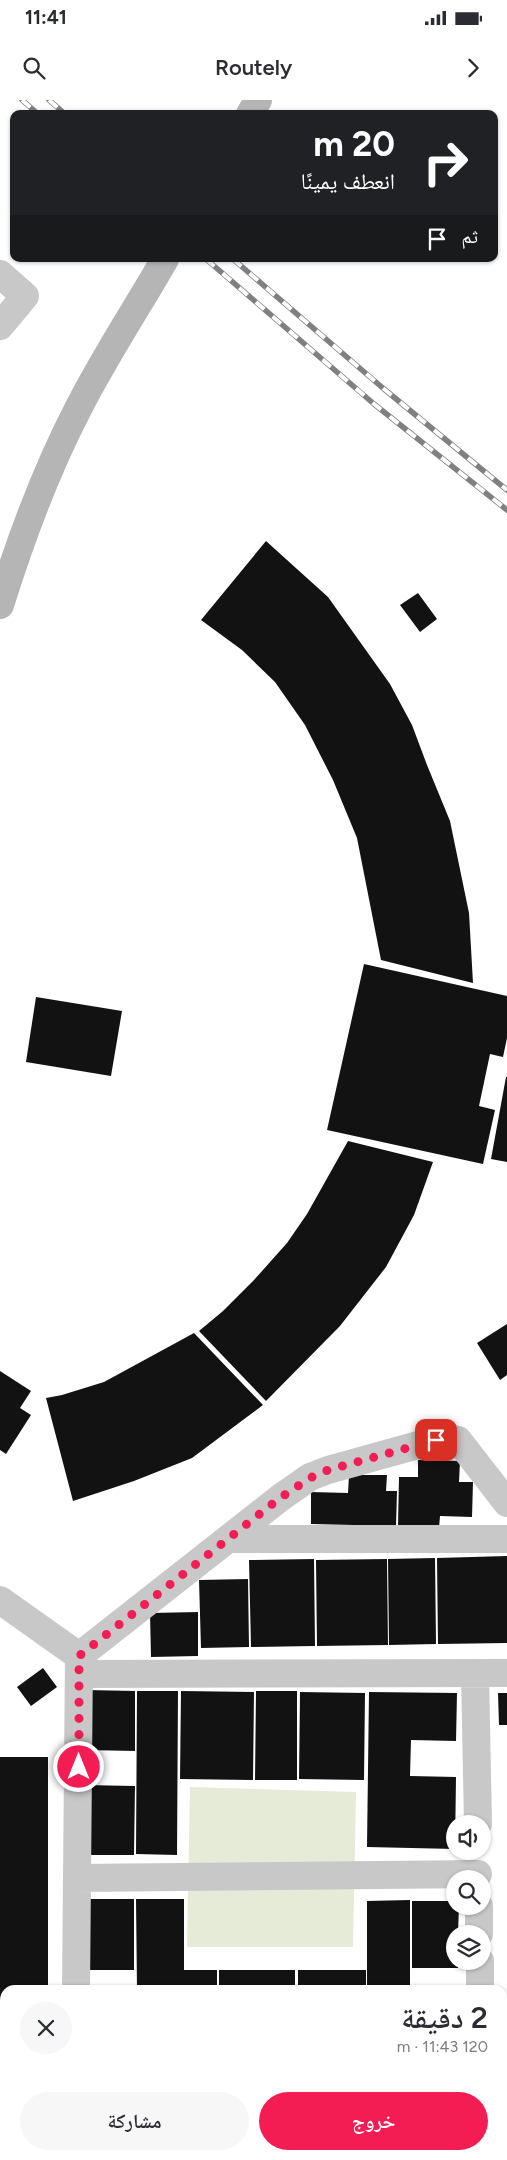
<!DOCTYPE html>
<html lang="ar">
<meta charset="utf-8">
<style>
body{margin:0;font-family:Figtree,"Noto Naskh Arabic",sans-serif;background:#f7f7f7;color:#2b2b33;direction:rtl;height:100vh;display:flex;flex-direction:column;font-size:19px;white-space:nowrap}
*{box-sizing:border-box;margin:0}
p{font-size:16px;color:#7c7c81}
.icon{flex:none;width:28px;height:28px;fill:none;stroke:currentColor;stroke-width:2;stroke-linecap:round;stroke-linejoin:round}
.map{position:relative;flex:1;overflow:hidden;direction:ltr}
.drawer{position:absolute;left:0px;top:1885px;width:508px;height:175px;display:flex;flex-direction:column;background:#fff;border-radius:15px 15px 0 0;box-shadow:0 1px 4px #0004;direction:rtl}
.drawer>*{flex:none}
.guide{position:absolute;left:10px;top:10px;width:488px;height:152px;border-radius:10px;box-shadow:0 1px 4px #0004;direction:rtl;background:#202124;color:#fff;overflow:hidden}
.tools{position:absolute;left:446px;top:1715px;display:grid;gap:10px}
.tools a{display:grid;place-items:center;width:45px;height:45px;border-radius:50%;background:#fff;box-shadow:0 1px 4px #0004;font-size:25px}
.pin{position:absolute;display:grid;place-items:center;width:42px;height:42px;color:#fff;margin:-21px;border-radius:10px;box-shadow:0 2px 8px #0006}
.me{position:absolute;width:55px;margin:-28px;rotate:0deg;stroke-linejoin:round;filter:drop-shadow(0 0 4px #0008)}
.turn{display:flex;align-items:center;gap:18px;height:105px;padding:0 20px;font-size:22px}
.turn .icon{width:65px;height:65px;stroke-width:2.5}
.turn b{display:block;font-size:35px;line-height:42px}
.then{display:flex;align-items:center;height:48px;padding:0 20px;background:#0003;gap:10px;font-size:19px}
.round{display:grid;place-items:center;flex:none;width:52px;height:52px;border-radius:26px;background:#f7f7f7}
.head{display:flex;align-items:center;justify-content:space-between;height:85px;padding:0 20px}
h1{font-size:30px;font-weight:600;line-height:38px}
.cta{display:flex;gap:10px;margin-top:auto;padding:10px 20px}
.cta a{flex:1;height:58px;border-radius:30px;background:#f31d53;color:#fff;font-size:20px;font-weight:600;line-height:58px;text-align:center}
.cta a+a{background:#f7f7f7;color:#2b2b33}
.status{display:flex;justify-content:space-between;align-items:center;height:35px;padding:0 25px;background:#fff;direction:ltr}
.status svg{height:14px;fill:currentColor}
header{display:flex;justify-content:space-between;align-items:center;height:65px;padding:0 20px;background:#fff;font-size:22px;font-weight:600}
.map>svg:first-child{display:block}
.green{fill:#e5ebd7}
.building{fill:#121212}
.lines{fill:none;stroke-linecap:round;stroke-linejoin:round}
.street{stroke:#c8c8c8;stroke-width:28}
.secondary{stroke:#b5b5b5;stroke-width:28}
.rail-casing{stroke:#808080;stroke-width:5.5}
.rail{stroke:#fff;stroke-width:4;stroke-dasharray:11;stroke-linecap:butt}
.route{stroke:#f31d53;stroke-width:9;stroke-dasharray:0 16.2}
</style>
<div class="status"><b>11:41</b><svg viewBox="0 0 49 12"><path d="M0 12V9h3v3zM5 12V6h3v6zM10 12V3h3v9zM15 12V0h3v12zM26 1h20v11H26zM47 4h2v5h-2z"/></svg></div>
<header><svg class="icon" aria-label="forward" viewBox="0 0 24 24"><path d="M9 5l7 7-7 7"/></svg>Routely<svg class="icon" aria-label="search" viewBox="0 0 24 24"><circle cx="10" cy="10" r="6"/><path d="M15 15l6 6"/></svg></header>
<div class="map">
<svg width="507" height="2060" viewBox="0 0 507 2060">
<rect width="100%" height="100%" fill="#fff"/>
<path class="green" d="M 190,1687 L 356,1692 L 353,1847 L 187,1847 Z"/>
<path class="building" d="M 266,441 L 328,497 L 390,584 L 412,625 L 427,665 L 450,721 L 469,813 L 473,883 L 381,860 L 357,738 L 333,680 L 305,625 L 275,582 L 242,550 L 201,520 Z
M 418,493 L 437,519 L 420,532 L 400,505 Z
M 364,864 L 507,896 L 507,938 L 503,957 L 490,954 L 479,1006 L 495,1010 L 483,1064 L 327,1030 Z
M 36,897 L 122,911 L 111,976 L 26,962 Z
M 506,977 L 507,977 L 507,1062 L 491,1059 Z
M 348,1041 L 433,1062 L 414,1115 L 386,1167 L 340,1226 L 266,1301 L 199,1231 L 223,1211 L 254,1180 L 287,1143 L 307,1114 Z
M 507,1224 L 507,1275 L 500,1280 L 477,1243 Z
M 194,1233 L 263,1305 L 192,1358 L 134,1381 L 73,1401 L 46,1298 L 62,1295 L 104,1282 Z
M 0,1271 L 31,1291 L 20,1308 L 31,1315 L 6,1354 L 0,1350 Z
M 418,1360 L 460,1361 L 459,1382 L 473,1382 L 472,1417 L 440,1416 L 439,1428 L 398,1427 L 399,1377 L 418,1377 Z
M 349,1375 L 387,1375 L 386,1391 L 397,1391 L 396,1426 L 311,1424 L 311,1392 L 348,1393 Z
M 507,1456 L 507,1543 L 438,1544 L 437,1458 Z
M 435,1458 L 436,1544 L 389,1545 L 388,1459 Z
M 314,1459 L 315,1546 L 251,1547 L 249,1460 Z
M 387,1459 L 388,1545 L 317,1546 L 316,1460 Z
M 248,1479 L 249,1547 L 201,1548 L 199,1480 Z
M 198,1512 L 198,1556 L 151,1557 L 150,1513 Z
M 43,1568 L 57,1587 L 31,1606 L 17,1587 Z
M 86,1590 L 135,1591 L 135,1651 L 86,1650 Z
M 137,1591 L 178,1591 L 177,1755 L 136,1754 Z
M 181,1591 L 254,1592 L 253,1680 L 180,1679 Z
M 256,1591 L 297,1591 L 297,1680 L 255,1680 Z
M 300,1592 L 365,1593 L 364,1680 L 299,1679 Z
M 369,1592 L 457,1593 L 456,1641 L 411,1640 L 410,1676 L 456,1677 L 455,1749 L 367,1747 Z
M 498,1593 L 507,1593 L 507,1625 L 499,1625 Z
M 0,1657 L 48,1657 L 48,1890 L 5,1890 L 5,1921 L 0,1921 Z
M 85,1685 L 135,1686 L 134,1755 L 84,1755 Z
M 87,1799 L 134,1799 L 134,1870 L 86,1870 Z
M 136,1799 L 184,1799 L 184,1870 L 217,1870 L 217,1890 L 137,1890 Z
M 410,1800 L 410,1890 L 367,1890 L 367,1801 Z
M 412,1801 L 455,1801 L 455,1806 L 459,1806 L 458,1834 L 455,1834 L 455,1861 L 458,1861 L 458,1868 L 412,1868 Z
M 219,1870 L 295,1870 L 295,1890 L 219,1890 Z
M 298,1870 L 366,1870 L 366,1890 L 298,1890 Z
M 502,2016 L 507,2019 L 507,2060 L 461,2060 L 464,2055 L 502,2055 Z"/>
<g class="lines">
<path class="street" d="M 0,174 L 25,196 L 0,226
M 228,1439 L 507,1439
M 0,1500 L 79,1556 L 280,1398 L 310,1377 L 328,1370 L 436,1340 L 448,1338 L 458,1340 L 507,1403
M 475,1573 L 478,1724
M 80,1574 L 507,1573
M 77,1778 L 478,1774
M 479,1806 L 479,1834
M 480,1861 L 480,1890
M 76,1890 L 79,1556
M 502,1983 L 507,1987
M 436,2060 L 440,2055"/>
<path class="secondary" d="M 250,14 L 258,0
M 0,505 C 21,438 46,370 79,307 C 105,256 137,208 165,159"/>
<g class="rail-casing">
<path id="rail" d="M 22,0 L 38,14
M 49,0 L 65,14
M 206,159 L 374,304 L 507,410
M 233,159 L 384,289 L 507,390"/>
</g>
<use href="#rail" class="rail"/>
</g>
<g class="lines">
<path class="route" d="M 79,1667 L 79,1556 L 280,1398 L 310,1378 L 328,1370 L 436,1340"/>
</g>
</svg>
<div class="tools">
<a><svg class="icon" aria-label="sound" viewBox="0 0 24 24"><path d="M4 9h4l5-4v14l-5-4H4zM17 9q2 3 0 6"/></svg></a>
<a><svg class="icon" aria-label="search" viewBox="0 0 24 24"><circle cx="10" cy="10" r="6"/><path d="M15 15l6 6"/></svg></a>
<a><svg class="icon" aria-label="layers" viewBox="0 0 24 24"><path d="M12 4l9 5-9 5-9-5zM3 14l9 5 9-5"/></svg></a>
</div>
<div class="pin" style="left:436px;top:1340px;background:#d93025"><svg class="icon" aria-label="arrive" viewBox="0 0 24 24"><path d="M6 21V4h12l-3 4 3 4H6"/></svg></div>
<svg class="me" style="left:79px;top:1667px" viewBox="-20 -20 40 40"><circle r="17" fill="#f31d53" stroke="#fff" stroke-width="3"/><path d="M0-11L8 9 0 5-8 9z" fill="#fff"/></svg>
<div class="guide">
<div class="turn"><svg class="icon" aria-label="right" viewBox="0 0 24 24"><path d="M7 20v-9h11M14 6l5 5-5 5"/></svg><div><b>20 m</b>انعطف يمينًا</div></div>
<div class="then">ثم<svg class="icon" aria-label="arrive" viewBox="0 0 24 24"><path d="M6 21V4h12l-3 4 3 4H6"/></svg></div>
</div>
<section class="drawer">
<div class="head"><div><h1>2 دقيقة</h1><p>120 m · 11:43</p></div><a class="round"><svg class="icon" aria-label="close" viewBox="0 0 24 24"><path d="M6 6l12 12M18 6L6 18"/></svg></a></div>
<div class="cta"><a>خروج</a><a>مشاركة</a></div>
</section>
</div>
